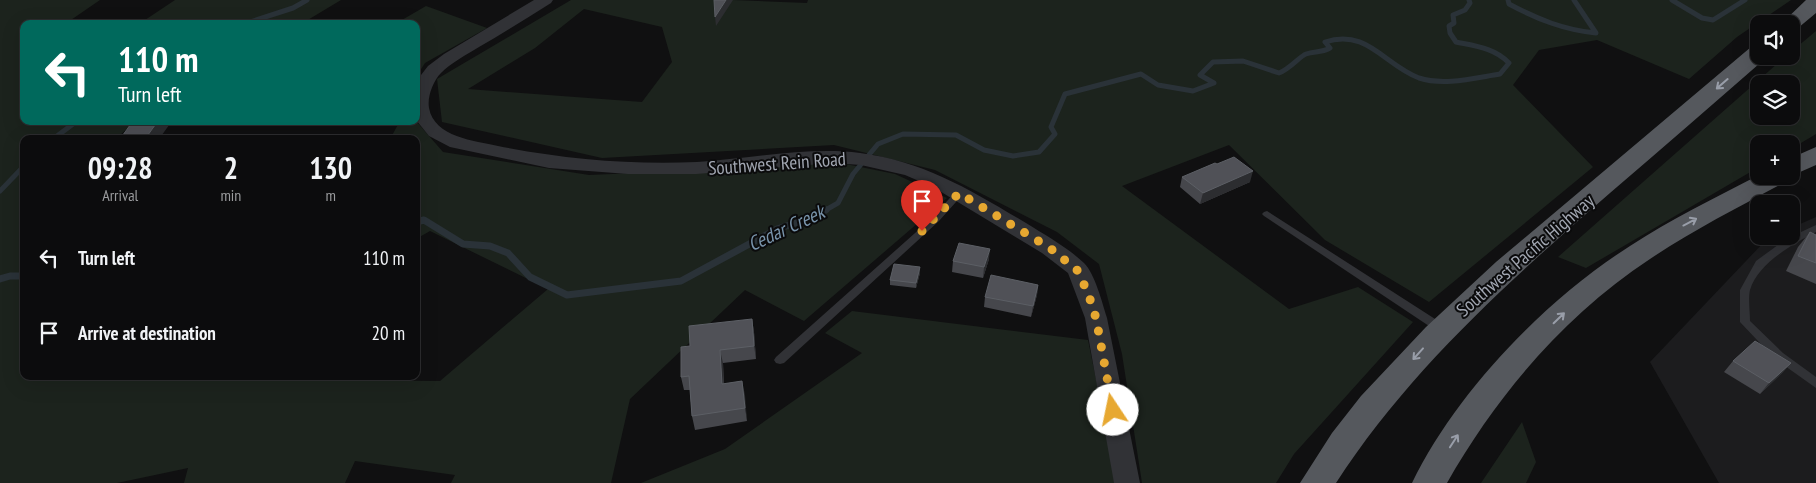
<!DOCTYPE html>
<meta charset="utf-8">
<style>
body{margin:0;font-family:"PT Sans Narrow",sans-serif;background:#1a1a1b;color:#f1f3f6;height:100vh;display:flex;flex-direction:column;font-size:19px;white-space:nowrap}
*{box-sizing:border-box;margin:0}
p{font-size:16px;color:#9a9b9d}
.icon{flex:none;width:28px;height:28px;fill:none;stroke:currentColor;stroke-width:2;stroke-linecap:round;stroke-linejoin:round}
.map{position:relative;flex:1;overflow:hidden}
.panel{position:absolute;left:20px;top:135px;width:400px;height:245px;display:flex;flex-direction:column;background:#0c0c0d;border-radius:10px;box-shadow:0 5px 20px #0002,0 0 0 1px #2c2c2e}
.panel>*{flex:none}
.hud{position:absolute;left:20px;top:20px;width:400px;height:105px;border-radius:10px;box-shadow:0 5px 20px #0002,0 0 0 1px #2c2c2e;background:#00695c;color:#fff;overflow:hidden}
.buttons{position:absolute;left:1750px;top:15px;display:grid;gap:10px}
.buttons a{display:grid;place-items:center;width:50px;height:50px;border-radius:10px;background:#0c0c0d;box-shadow:0 5px 20px #0002,0 0 0 1px #2c2c2e;font-size:25px}
.pin{position:absolute;display:grid;place-items:center;width:42px;height:42px;color:#fff;margin:-51px -21px;border-radius:50% 50% 50% 0;rotate:-45deg;box-shadow:0 0 5px #0007}
.pin .icon{rotate:45deg}
.me{position:absolute;width:55px;margin:-28px;rotate:349deg;stroke-linejoin:round;filter:drop-shadow(0 0 4px #0008)}
.turn{display:flex;align-items:center;gap:18px;height:105px;padding:0 15px;font-size:22px}
.turn .icon{width:65px;height:65px;stroke-width:2.5}
.turn b{display:block;font-size:35px;line-height:42px}
.eta{display:flex;justify-content:space-evenly;align-items:center;height:85px;text-align:center}
.eta b{font-size:30px;font-weight:800;line-height:35px}
ul{padding:0;list-style:none}
li{display:flex;align-items:center;gap:15px;height:75px;padding:0 15px}
li div{flex:1}
li b{display:block;font-size:19px}
li em{font-style:normal}
.map>svg:first-child{display:block}
.built{fill:#1c1c1e}
.green{fill:#1c231d;fill-rule:evenodd}
.lines{fill:none;stroke-linecap:round;stroke-linejoin:round}
.stream-far1{stroke:#2a3238;stroke-width:5}
.stream{stroke:#2a3238;stroke-width:7}
.service{fill:#313236;fill-rule:evenodd}
.minor{fill:#313236;fill-rule:evenodd}
.trunk{fill:#55585d;fill-rule:evenodd}
.wall{fill:#46474c}
.shaded-wall{fill:#2c2d30}
.building{fill:#505157;stroke:#5c5f65}
.oneway{stroke:#999ea9}
.route{stroke:#e7a831;stroke-width:9;stroke-dasharray:0 16.2}
.labels{text-anchor:middle;dominant-baseline:central;stroke-width:4;stroke-linejoin:round;paint-order:stroke}
.street-label{font-size:19px;fill:#a1a6b1;stroke:#0b0b0c}
.water-label{font-size:20px;font-style:italic;fill:#7994ab;stroke:#0b0b0c}
</style>
<div class="map">
<svg width="1816" height="483" viewBox="0 0 1816 483">
<rect width="100%" height="100%" fill="#101011"/>
<path class="built" d="M 1816,217 L 1816,483 L 1719,483 L 1650,362 L 1765,241 L 1775,236 L 1791,236 L 1791,228 Z"/>
<path class="green" d="M 0,0 L 100,0 L 65,24 L 24,24 L 24,121 L 135,121 L 116,139 L 24,139 L 24,376 L 303,376 L 301,380 L 440,381 L 548,289 L 430,231 L 416,239 L 416,139 L 390,139 L 400,121 L 416,121 L 443,152 L 589,175 L 752,168 L 836,162 L 895,174 L 947,198 L 804,321 L 745,290 L 630,399 L 611,483 L 451,483 L 455,475 L 355,461 L 345,483 L 184,483 L 188,468 L 117,483 L 0,483 Z
M 175,0 L 341,0 L 301,24 L 139,24 Z
M 571,0 L 733,0 L 807,3 L 808,0 L 1791,0 L 1737,37 L 1689,79 L 1597,40 L 1539,50 L 1513,85 L 1593,167 L 1429,302 L 1325,240 L 1229,145 L 1122,186 L 1289,309 L 1358,287 L 1413,322 L 1294,454 L 1276,483 L 1142,483 L 1122,354 L 1099,264 L 1057,232 L 935,170 L 834,145 L 602,158 L 442,122 L 437,79 ZM 584,9 L 662,27 L 672,62 L 642,102 L 468,89 L 535,48 Z
M 426,6 L 487,28 L 425,63 L 416,77 L 416,24 L 395,24 Z
M 1816,31 L 1816,134 L 1791,149 L 1791,144 L 1759,144 L 1759,167 L 1586,268 L 1558,257 L 1786,56 L 1791,56 L 1791,52 ZM 1759,84 L 1791,84 L 1791,116 L 1759,116 Z
M 852,311 L 1088,340 L 1111,453 L 1115,483 L 641,483 L 725,449 L 862,353 L 825,333 Z
M 1522,422 L 1536,462 L 1526,483 L 1481,483 Z"/>
<g class="lines">
<path class="stream-far1" d="M 1508,0 L 1509,4 C 1537,19 1564,30 1596,33 L 1574,0
M 1672,0 L 1702,18 L 1713,20 L 1745,0
M 244,24 L 293,8 L 307,0
M 53,139 L 77,121
M 0,191 L 24,166
M 824,211 L 838,203 L 853,174 L 878,144 L 903,134 L 956,135 L 984,150 L 1013,156 L 1039,152 L 1055,134 L 1051,127 L 1065,94 L 1141,74 L 1158,85 L 1193,91 L 1214,83 L 1200,75 L 1213,62 L 1243,61 L 1279,73 C 1290,69 1300,56 1306,54 C 1315,51 1321,53 1330,48 L 1325,42 C 1367,28 1384,65 1419,78 C 1444,86 1474,78 1500,74 L 1509,63 C 1495,48 1475,46 1456,42 L 1450,33 L 1449,26 L 1454,23 L 1453,15 L 1465,10 L 1470,3 L 1469,0"/>
<path class="stream" d="M 416,222 L 424,220 L 463,244 L 490,246 L 508,253 L 530,277 L 567,295 L 681,281 L 777,229 L 811,218 L 826,210
M 0,279 L 10,276 L 24,276"/>
<path class="service" d="M 959,190 L 964,193 L 939,221 L 784,363 L 780,364 L 776,363 L 774,360 L 776,357 L 933,217 L 956,191 Z
M 1267,211 L 1446,326 L 1447,329 L 1446,332 L 1438,332 L 1264,216 L 1262,214 L 1264,212 Z
M 1816,225 L 1816,232 C 1793,244 1758,263 1750,290 C 1748,298 1750,312 1750,321 L 1783,353 L 1816,377 L 1816,388 L 1775,359 L 1740,322 L 1740,290 L 1756,261 L 1786,239 Z"/>
<path class="minor" d="M 534,0 L 553,0 L 551,3 C 527,18 503,33 479,47 C 466,55 451,63 441,73 C 433,81 427,97 429,108 C 434,137 475,141 498,146 C 564,159 631,165 697,162 C 748,159 810,146 860,153 C 924,161 972,191 1026,223 C 1045,235 1067,247 1084,263 C 1095,274 1102,302 1107,318 L 1140,483 L 1114,483 L 1085,318 L 1068,273 L 1042,253 L 933,187 L 905,175 L 861,165 L 833,163 L 696,174 L 628,174 L 549,168 L 450,147 L 429,136 L 416,120 L 416,84 L 421,75 L 428,66 L 444,54 Z"/>
<path class="trunk" d="M 1806,0 L 1816,0 L 1816,13 L 1798,28 L 1791,30 L 1791,24 L 1781,24 Z
M 1759,45 L 1759,56 L 1767,57 C 1715,102 1663,148 1610,193 C 1509,281 1409,370 1336,483 L 1300,483 L 1332,433 L 1361,396 L 1426,327 L 1496,262 L 1751,47 Z
M 1816,147 L 1816,165 L 1791,176 L 1791,158 Z
M 1759,175 L 1759,176 L 1789,176 L 1785,182 C 1739,207 1693,230 1650,259 C 1565,315 1497,395 1447,483 L 1412,483 C 1456,392 1545,300 1630,246 C 1671,219 1715,198 1759,175 Z"/>
</g>
<path class="wall" d="M 1182,177 L 1250,182 L 1200,204 L 1180,187 Z
M 1810,232 L 1816,235 L 1816,284 L 1786,271 L 1798,247 Z
M 989,259 L 983,278 L 952,272 L 953,261 Z
M 920,273 L 916,288 L 890,285 L 890,280 Z
M 1038,285 L 1037,295 L 1031,317 L 984,307 L 985,297 Z
M 752,319 L 754,332 L 756,359 L 723,363 L 724,384 L 742,381 L 747,421 L 695,430 L 692,416 L 690,390 L 684,390 L 681,377 L 690,346 Z
M 1733,361 L 1791,363 L 1782,373 L 1760,394 L 1724,372 Z"/>
<path class="shaded-wall" d="M 726,0 L 733,0 L 716,26 L 715,17 Z
M 158,121 L 172,121 L 159,139 L 145,139 Z
M 1253,171 L 1250,182 L 1200,204 L 1203,193 Z
M 990,249 L 989,259 L 983,278 L 984,267 Z
M 920,267 L 920,273 L 916,288 L 916,283 Z
M 1038,285 L 1037,295 L 1031,317 L 1033,306 Z
M 752,319 L 754,332 L 756,359 L 754,346 Z
M 720,350 L 723,363 L 724,398 L 722,384 Z
M 1791,363 L 1782,373 L 1760,394 L 1769,383 Z
M 742,381 L 745,395 L 747,421 L 745,408 Z"/>
<path class="building" d="M 714,0 L 726,0 L 715,17 Z
M 133,121 L 158,121 L 145,139 L 120,139 Z
M 1234,157 L 1253,171 L 1203,193 L 1182,177 L 1215,163 L 1217,164 Z
M 1810,232 L 1816,235 L 1816,263 L 1798,256 Z
M 959,243 L 990,249 L 984,267 L 953,261 Z
M 894,264 L 920,267 L 916,283 L 890,280 Z
M 991,275 L 1038,285 L 1033,306 L 985,297 Z
M 752,319 L 754,346 L 720,350 L 722,384 L 742,381 L 745,408 L 692,416 L 689,376 L 681,377 L 681,347 L 690,346 L 689,326 Z
M 1755,341 L 1791,363 L 1769,383 L 1733,361 Z"/>
<defs><path id="oneway-shaft" d="M-6 0H5M1.5-3L5.5 0L1.5 3" fill="none" stroke-width="1.6" stroke-linecap="round" stroke-linejoin="round" transform="scale(1.25)"/></defs>
<g class="oneway">
<use href="#oneway-shaft" transform="translate(1722 84) rotate(139)"/>
<use href="#oneway-shaft" transform="translate(1690 222) rotate(-28)"/>
<use href="#oneway-shaft" transform="translate(1559 318) rotate(-44)"/>
<use href="#oneway-shaft" transform="translate(1418 354) rotate(132)"/>
<use href="#oneway-shaft" transform="translate(1454 441) rotate(-57)"/>
</g>
<g class="lines">
<path class="route" d="M 922,231 L 959,193 L 1050,248 L 1077,270 L 1088,293 L 1096,318 L 1113,410"/>
</g>
<g class="labels">
<g class="street-label">
<text transform="translate(777 163) rotate(-4)">Southwest Rein Road</text>
<text transform="translate(1525 255) rotate(-41)">Southwest Pacific Highway</text>
</g>
<g class="water-label">
<text transform="translate(786 228) rotate(-25)">Cedar Creek</text>
</g>
</g>
</svg>
<div class="buttons">
<a><svg class="icon" aria-label="sound" viewBox="0 0 24 24"><path d="M4 9h4l5-4v14l-5-4H4zM17 9q2 3 0 6"/></svg></a>
<a><svg class="icon" aria-label="layers" viewBox="0 0 24 24"><path d="M12 4l9 5-9 5-9-5zM3 14l9 5 9-5"/></svg></a>
<a>+</a>
<a>−</a>
</div>
<div class="pin" style="left:922px;top:231px;background:#d93025"><svg class="icon" aria-label="arrive" viewBox="0 0 24 24"><path d="M6 21V4h12l-3 4 3 4H6"/></svg></div>
<svg class="me" style="left:1113px;top:410px" viewBox="-20 -20 40 40"><circle r="19" fill="#fff"/><path d="M0-13L10 11 0 6-10 11z" fill="#e7a831"/></svg>
<div class="hud">
<div class="turn"><svg class="icon" aria-label="left" viewBox="0 0 24 24"><path d="M17 20v-9H6M10 6l-5 5 5 5"/></svg><div><b>110 m</b>Turn left</div></div>
</div>
<section class="panel">
<div class="eta">
<div><b>09:28</b><p>Arrival</p></div>
<div><b>2</b><p>min</p></div>
<div><b>130</b><p>m</p></div>
</div>
<ul>
<li><svg class="icon" aria-label="left" viewBox="0 0 24 24"><path d="M17 20v-9H6M10 6l-5 5 5 5"/></svg><div><b>Turn left</b></div><em>110 m</em></li>
<li><svg class="icon" aria-label="arrive" viewBox="0 0 24 24"><path d="M6 21V4h12l-3 4 3 4H6"/></svg><div><b>Arrive at destination</b></div><em>20 m</em></li>
</ul>
</section>
</div>
